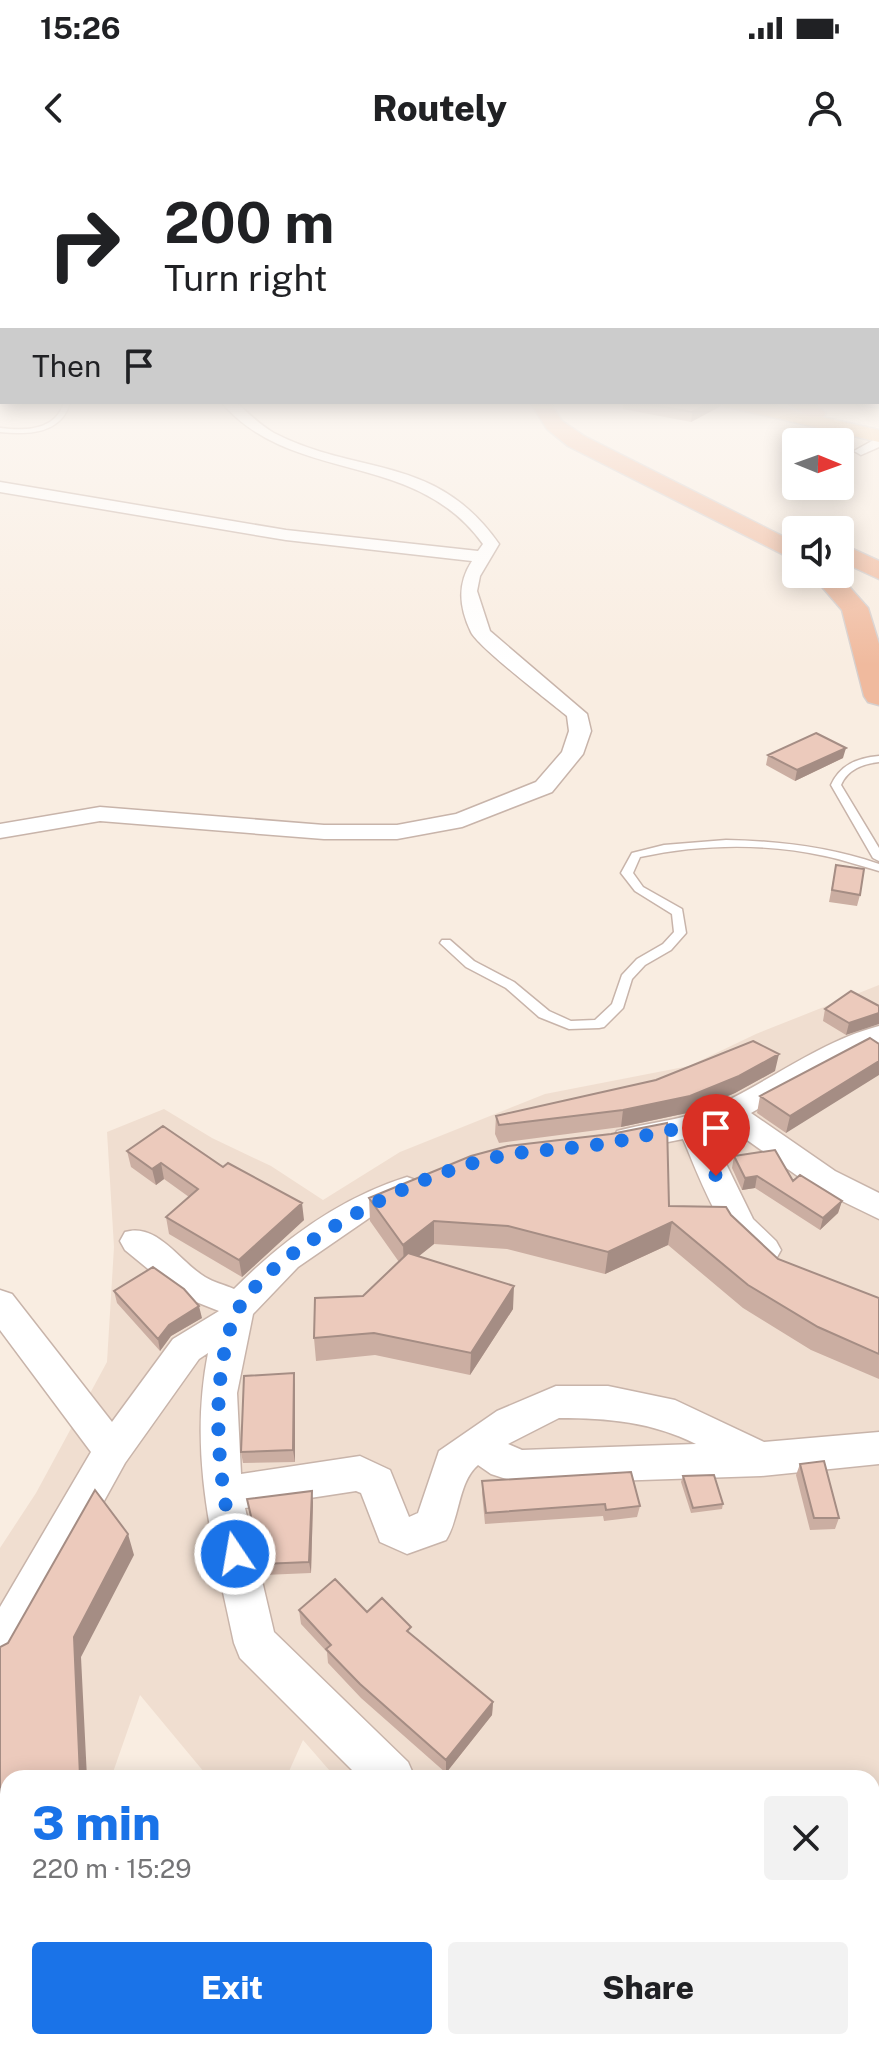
<!DOCTYPE html>
<meta charset="utf-8">
<style>
body{margin:0;font-family:"Public Sans",sans-serif;background:#f2f2f2;color:#202124;height:100vh;display:flex;flex-direction:column;font-size:30px;white-space:nowrap}
*{box-sizing:border-box;margin:0}
p{font-size:26px;color:#757577}
.icon{flex:none;width:44px;height:44px;fill:none;stroke:currentColor;stroke-width:2;stroke-linecap:round;stroke-linejoin:round}
.map{position:relative;flex:1;overflow:hidden}
.side{position:absolute;left:0px;top:1610px;width:880px;height:280px;display:flex;flex-direction:column;background:#fff;border-radius:24px 24px 0 0;box-shadow:0 4px 20px #0003}
.side>*{flex:none}
.top-card{position:absolute;left:0px;top:0px;width:880px;height:244px;box-shadow:0 4px 20px #0003;background:#fff;color:#202124;overflow:hidden}
.needle{width:52px;rotate:91deg}
.controls{position:absolute;left:782px;top:268px;display:grid;gap:16px}
.controls a{display:grid;place-items:center;width:72px;height:72px;border-radius:8px;background:#fff;box-shadow:0 4px 20px #0003;font-size:40px}
.pin{position:absolute;display:grid;place-items:center;width:68px;height:68px;color:#fff;margin:-82px -34px;border-radius:50% 50% 50% 0;rotate:-45deg;box-shadow:0 0 8px #0007}
.pin .icon{rotate:45deg}
.me{position:absolute;width:88px;margin:-44px;rotate:348deg;stroke-linejoin:round;filter:drop-shadow(0 0 6px #0008)}
.turn{display:flex;align-items:center;gap:28px;height:168px;padding:0 32px;font-size:36px}
.turn .icon{width:104px;height:104px;stroke-width:2.5}
.turn b{display:block;font-size:56px;line-height:68px}
.then{display:flex;align-items:center;height:76px;padding:0 32px;background:#0003;gap:16px;font-size:30px}
.round{display:grid;place-items:center;flex:none;width:84px;height:84px;border-radius:8px;background:#f2f2f2}
.head{display:flex;align-items:center;justify-content:space-between;height:136px;padding:0 32px}
h1{font-size:48px;font-weight:800;line-height:60px;color:#1a73e8}
.cta{display:flex;gap:16px;margin-top:auto;padding:16px 32px}
.cta a{flex:1;height:92px;border-radius:8px;background:#1a73e8;color:#fff;font-size:32px;font-weight:800;line-height:92px;text-align:center}
.cta a+a{background:#f2f2f2;color:#202124}
.status{display:flex;justify-content:space-between;align-items:center;height:56px;padding:0 40px;background:#fff;direction:ltr}
.status svg{height:22px;fill:currentColor}
header{display:flex;justify-content:space-between;align-items:center;height:104px;padding:0 32px;background:#fff;font-size:36px;font-weight:800}
.map>svg:first-child{display:block}
.residential{fill:#f0ded0}
.lines{fill:none;stroke-linecap:round;stroke-linejoin:round}
.stream{stroke:#9fcfd1;stroke-width:4}
.service-casing{stroke:#c8b4aa;stroke-width:3}
.minor-casing{stroke:#c8b4aa;stroke-width:3}
.primary-casing{stroke:#d6cfcd;stroke-width:3}
.trunk-casing{stroke:#d6cfcd;stroke-width:3}
.service{fill:#fff;fill-rule:evenodd}
.minor{fill:#fff;fill-rule:evenodd}
.primary{fill:#f2ca9f;fill-rule:evenodd}
.trunk{fill:#f0ba9e;fill-rule:evenodd}
.wall{fill:#cbaea2}
.shaded-wall{fill:#a58d84}
.building{fill:#eccabc;stroke:#a58d84;stroke-width:2}
.route{stroke:#1a73e8;stroke-width:14;stroke-dasharray:0 25.2}
</style>
<div class="status"><b>15:26</b><svg viewBox="0 0 49 12"><path d="M0 12V9h3v3zM5 12V6h3v6zM10 12V3h3v9zM15 12V0h3v12zM26 1h20v11H26zM47 4h2v5h-2z"/></svg></div>
<header><svg class="icon" aria-label="back" viewBox="0 0 24 24"><path d="M15 5l-7 7 7 7"/></svg>Routely<svg class="icon" aria-label="person" viewBox="0 0 24 24"><circle cx="12" cy="8" r="4"/><path d="M4 21q1-7 8-7t8 7"/></svg></header>
<div class="map">
<svg width="879" height="1890" viewBox="0 0 879 1890">
<rect width="100%" height="100%" fill="#f9ede1"/>
<path class="residential" d="M 879,825 L 879,1890 L 437,1890 L 439,1882 L 872,1882 L 872,1618 L 336,1618 L 303,1580 L 286,1618 L 209,1618 L 140,1535 L 111,1618 L 8,1618 L 8,1743 L 0,1747 L 0,1388 L 36,1333 L 107,1202 L 114,1087 L 107,972 L 164,949 L 212,978 L 271,1006 L 323,1040 L 400,992 L 545,934 L 689,906 L 756,874 Z"/>
<g class="lines">
<path class="stream" d="M 857,244 L 879,247"/>
<g class="service-casing">
<path id="service" d="M 64,242 L 70,242 C 62,274 28,275 0,272 L 0,268 C 25,271 56,271 64,242 Z
M 879,596 L 879,602 C 863,604 848,609 841,625 L 879,688 L 879,701 L 873,698 L 831,625 C 840,605 857,598 879,596 Z
M 726,680 C 779,681 829,687 879,704 L 879,711 C 861,706 844,700 825,696 C 765,683 701,684 640,697 L 633,713 L 643,727 L 682,749 L 686,773 L 671,790 L 645,805 L 632,819 L 623,848 L 604,867 L 599,868 L 569,869 L 539,857 L 506,828 L 466,807 L 440,783 L 442,780 L 450,780 L 474,801 L 514,822 L 549,851 L 571,861 L 595,860 L 612,844 L 622,815 L 637,799 L 663,784 L 674,772 L 672,754 L 635,731 L 621,713 L 632,693 L 664,685 Z"/>
</g>
<g class="minor-casing">
<path id="minor" d="M 221,242 L 236,242 C 248,253 260,265 274,273 C 360,317 435,293 499,384 L 480,416 L 477,431 L 490,471 L 587,554 L 591,571 L 583,594 L 552,632 L 462,667 L 397,679 L 324,679 L 100,661 L 0,678 L 0,664 L 100,647 L 324,665 L 397,665 L 456,654 L 536,622 L 562,592 L 569,571 L 567,556 C 550,542 478,487 471,472 C 459,447 457,424 472,401 L 286,380 L 0,332 L 0,322 L 286,370 L 478,391 L 483,384 C 414,288 293,326 221,242 Z
M 879,277 L 879,287 L 861,295 L 854,291 Z
M 879,866 L 879,886 L 812,918 L 751,953 L 835,1011 L 879,1033 L 879,1059 L 813,1027 L 726,965 L 710,971 L 753,1059 L 776,1081 L 781,1090 L 776,1099 C 775,1099 765,1103 764,1103 C 729,1102 695,1006 683,979 L 628,990 L 617,987 L 613,979 L 617,971 C 651,962 686,960 718,945 C 772,920 821,881 879,866 Z
M 407,1017 L 418,1021 L 423,1029 L 418,1037 L 375,1054 L 298,1107 L 253,1154 L 237,1233 L 241,1314 L 360,1296 L 390,1310 L 409,1357 L 418,1353 L 439,1291 L 497,1251 L 556,1226 L 608,1226 L 675,1240 L 764,1282 L 879,1272 L 879,1304 L 761,1316 L 522,1324 L 491,1314 L 478,1305 C 458,1322 460,1358 446,1380 L 407,1394 L 380,1382 L 361,1333 L 356,1331 L 245,1348 L 274,1472 L 408,1602 L 415,1618 L 360,1618 L 240,1498 L 234,1483 C 213,1383 188,1296 208,1193 L 199,1199 L 125,1303 L 15,1502 L 0,1508 L 0,1447 L 91,1292 L 0,1170 L 0,1130 L 12,1134 L 112,1262 L 173,1179 L 219,1151 L 181,1136 L 125,1090 L 120,1081 L 125,1072 C 157,1062 180,1102 205,1117 C 213,1122 225,1125 234,1129 C 284,1079 340,1038 407,1017 ZM 559,1258 C 608,1258 652,1262 696,1284 L 522,1290 L 508,1284 Z
M 579,1882 L 633,1882 L 636,1890 L 582,1890 Z"/>
</g>
<g class="primary-casing">
<path id="primary" d="M 721,242 L 757,242 L 879,270 L 879,282 L 724,246 Z"/>
</g>
<g class="trunk-casing">
<path id="trunk" d="M 530,242 L 550,242 L 562,261 L 584,276 L 796,383 L 796,401 L 568,286 L 547,269 Z
M 786,242 L 811,242 L 826,253 L 823,257 L 809,257 Z
M 840,383 L 879,401 L 879,419 L 840,401 Z
M 811,414 L 838,414 L 868,448 L 879,484 L 879,545 L 868,542 L 864,536 L 842,450 Z"/>
</g>
<use href="#service" class="service"/>
<use href="#minor" class="minor"/>
<use href="#primary" class="primary"/>
<use href="#trunk" class="trunk"/>
</g>
<path class="wall" d="M 623,242 L 721,242 L 721,246 L 691,262 L 623,249 Z
M 768,595 L 843,598 L 795,621 L 766,605 Z
M 836,705 L 860,735 L 857,746 L 829,742 Z
M 879,846 L 846,875 L 823,861 L 825,849 Z
M 870,878 L 786,973 L 757,953 L 760,936 Z
M 775,911 L 735,933 L 687,953 L 621,967 L 499,983 L 495,974 L 496,956 Z
M 127,991 L 223,1007 L 304,1060 L 242,1117 L 169,1074 L 166,1057 L 189,1037 L 164,1019 L 156,1025 L 131,1007 Z
M 734,996 L 842,1041 L 838,1053 L 820,1070 L 755,1028 L 742,1030 L 732,1008 Z
M 369,1038 L 669,1046 L 731,1055 L 778,1099 L 879,1138 L 879,1219 L 811,1190 L 743,1148 L 668,1085 L 605,1114 L 507,1089 L 434,1084 L 419,1096 L 513,1149 L 470,1215 L 375,1195 L 316,1201 L 314,1178 L 363,1136 L 399,1102 L 370,1061 Z
M 114,1131 L 202,1158 L 171,1176 L 160,1191 L 117,1143 Z
M 294,1213 L 295,1225 L 295,1302 L 243,1303 L 241,1292 Z
M 800,1304 L 839,1358 L 835,1369 L 810,1370 L 796,1315 Z
M 683,1316 L 723,1344 L 722,1349 L 691,1353 L 681,1322 Z
M 482,1321 L 640,1346 L 637,1357 L 604,1361 L 603,1356 L 485,1364 L 482,1333 Z
M 247,1339 L 313,1342 L 311,1413 L 264,1415 Z
M 299,1450 L 367,1452 L 411,1474 L 493,1542 L 492,1555 L 446,1613 L 361,1538 L 328,1503 L 327,1492 L 301,1464 Z
M 688,1882 L 800,1882 L 806,1890 L 689,1890 L 686,1886 Z"/>
<path class="shaded-wall" d="M 712,242 L 721,242 L 721,246 L 691,262 L 692,252 Z
M 846,588 L 843,598 L 795,621 L 797,610 Z
M 879,853 L 879,864 L 846,875 L 849,863 Z
M 779,894 L 775,911 L 735,933 L 687,953 L 621,967 L 623,950 Z
M 879,901 L 879,915 L 786,973 L 790,956 Z
M 161,1003 L 164,1019 L 156,1025 L 152,1009 Z
M 757,1016 L 755,1028 L 742,1030 L 745,1018 Z
M 842,1041 L 838,1053 L 820,1070 L 823,1058 Z
M 302,1043 L 304,1060 L 242,1117 L 239,1100 Z
M 434,1061 L 434,1084 L 404,1108 L 403,1085 Z
M 672,1062 L 668,1085 L 605,1114 L 608,1092 Z
M 514,1126 L 513,1149 L 470,1215 L 471,1193 Z
M 199,1146 L 202,1158 L 171,1176 L 160,1191 L 158,1179 L 169,1165 Z
M 294,1213 L 295,1225 L 295,1302 L 293,1290 Z
M 312,1331 L 313,1342 L 311,1413 L 309,1402 Z
M 128,1374 L 134,1395 L 81,1497 L 87,1618 L 77,1618 L 74,1477 Z
M 493,1542 L 492,1555 L 446,1613 L 446,1600 Z
M 8,1672 L 8,1698 L 0,1704 L 0,1678 Z"/>
<path class="building" d="M 637,242 L 712,242 L 692,252 Z
M 816,573 L 846,588 L 797,610 L 768,595 Z
M 836,705 L 864,709 L 860,735 L 832,730 Z
M 851,831 L 879,846 L 879,853 L 849,863 L 825,849 Z
M 870,878 L 879,884 L 879,901 L 790,956 L 760,936 Z
M 753,881 L 779,894 L 739,916 L 690,936 L 623,950 L 499,965 L 496,956 L 656,920 Z
M 667,963 L 669,1046 L 726,1047 L 731,1055 L 778,1099 L 879,1138 L 879,1194 L 818,1167 L 748,1125 L 672,1062 L 608,1092 L 508,1066 L 434,1061 L 403,1085 L 369,1038 L 471,996 L 508,986 L 611,974 Z
M 163,966 L 223,1007 L 228,1003 L 302,1043 L 239,1100 L 166,1057 L 198,1029 L 161,1003 L 152,1009 L 127,991 Z
M 775,990 L 793,1021 L 800,1015 L 842,1041 L 823,1058 L 757,1016 L 745,1018 L 734,996 Z
M 408,1093 L 514,1126 L 471,1193 L 374,1173 L 314,1178 L 315,1138 L 363,1136 Z
M 153,1107 L 184,1129 L 199,1146 L 169,1165 L 158,1179 L 114,1131 Z
M 294,1213 L 293,1290 L 241,1292 L 244,1216 Z
M 824,1301 L 839,1358 L 814,1358 L 800,1304 Z
M 631,1312 L 640,1346 L 606,1350 L 605,1344 L 486,1353 L 482,1321 Z
M 714,1315 L 723,1344 L 693,1348 L 683,1316 Z
M 95,1330 L 128,1374 L 74,1477 L 80,1616 L 77,1618 L 8,1618 L 8,1672 L 0,1678 L 0,1487 L 8,1483 Z
M 312,1331 L 309,1402 L 262,1404 L 247,1339 Z
M 335,1419 L 367,1452 L 382,1438 L 411,1467 L 407,1471 L 493,1542 L 446,1600 L 360,1524 L 326,1489 L 331,1485 L 299,1450 Z
M 696,1882 L 800,1882 L 806,1890 L 701,1890 Z"/>
<linearGradient id="sky" x2="0" y2="1"><stop stop-color="#95c5e5"/><stop offset="0.48" stop-color="#fcf7f2"/><stop offset="1" stop-color="#fcf7f2" stop-opacity="0"/></linearGradient>
<rect width="879" height="505" fill="url(#sky)"/>
<g class="lines">
<path class="route" d="M 235,1394 C 219,1322 208,1232 233,1160 C 243,1132 283,1099 308,1083 C 367,1044 435,1009 506,995 C 540,989 575,989 608,983 C 636,978 664,971 692,966 L 716,1016"/>
</g>
</svg>
<div class="controls">
<a><svg class="needle" viewBox="-14 -14 28 28"><path d="M0-13l5 13h-10z" fill="#e53935"/><path d="M0 13l5-13h-10z" fill="#757577"/></svg></a>
<a><svg class="icon" aria-label="sound" viewBox="0 0 24 24"><path d="M4 9h4l5-4v14l-5-4H4zM17 9q2 3 0 6"/></svg></a>
</div>
<div class="pin" style="left:716px;top:1016px;background:#d93025"><svg class="icon" aria-label="arrive" viewBox="0 0 24 24"><path d="M6 21V4h12l-3 4 3 4H6"/></svg></div>
<svg class="me" style="left:235px;top:1394px" viewBox="-20 -20 40 40"><circle r="17" fill="#1a73e8" stroke="#fff" stroke-width="3"/><path d="M0-11L8 9 0 5-8 9z" fill="#fff"/></svg>
<div class="top-card">
<div class="turn"><svg class="icon" aria-label="right" viewBox="0 0 24 24"><path d="M7 20v-9h11M14 6l5 5-5 5"/></svg><div><b>200 m</b>Turn right</div></div>
<div class="then">Then<svg class="icon" aria-label="arrive" viewBox="0 0 24 24"><path d="M6 21V4h12l-3 4 3 4H6"/></svg></div>
</div>
<section class="side">
<div class="head"><div><h1>3 min</h1><p>220 m · 15:29</p></div><a class="round"><svg class="icon" aria-label="close" viewBox="0 0 24 24"><path d="M6 6l12 12M18 6L6 18"/></svg></a></div>
<div class="cta"><a>Exit</a><a>Share</a></div>
</section>
</div>
